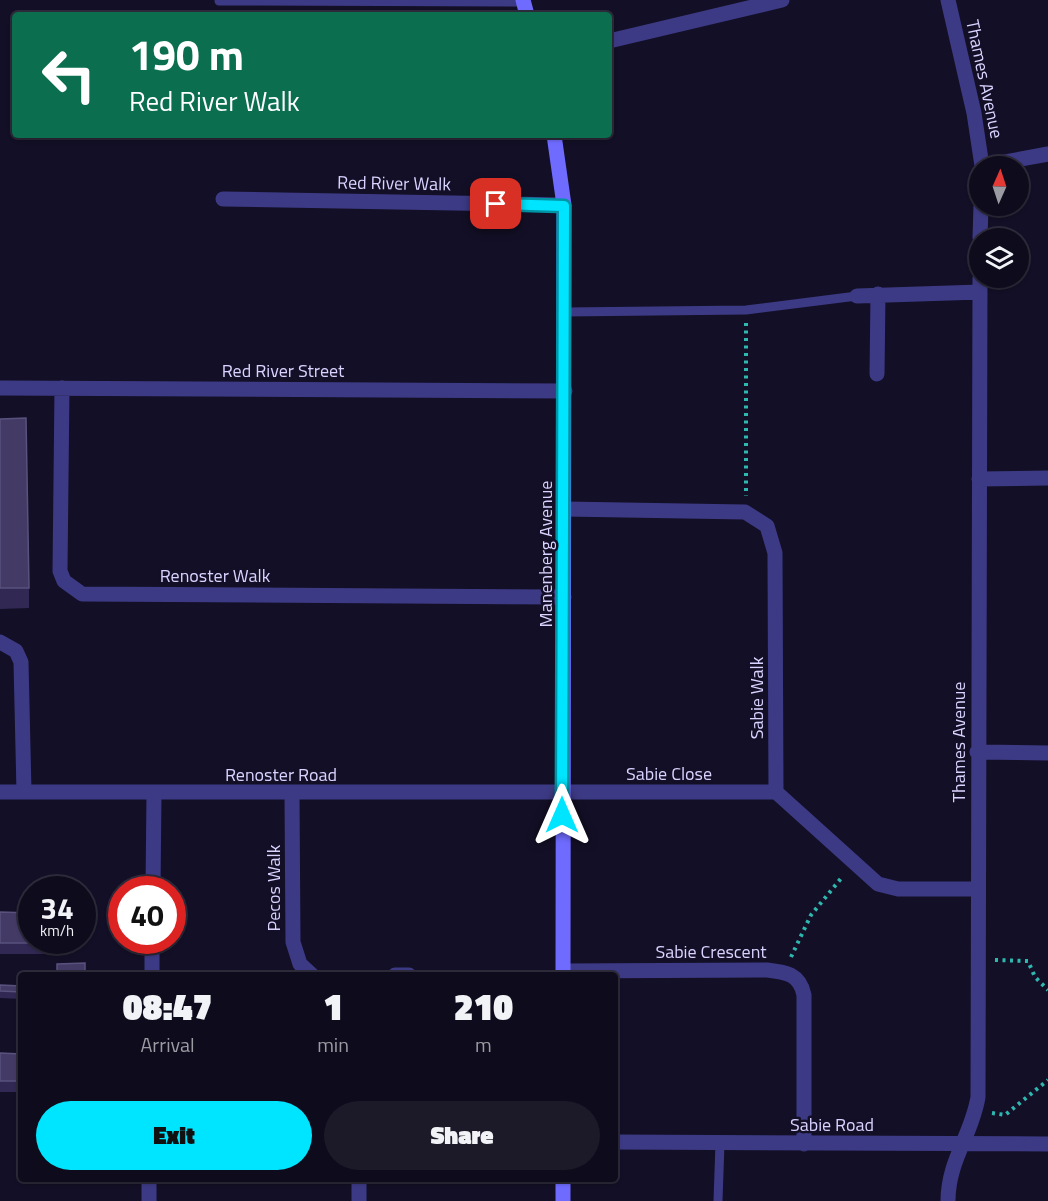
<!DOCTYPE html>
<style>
body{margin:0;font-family:"Titillium Web",sans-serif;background:#1c1929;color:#f1f3f6;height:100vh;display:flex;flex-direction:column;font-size:22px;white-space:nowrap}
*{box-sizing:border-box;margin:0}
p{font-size:20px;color:#9b9ba3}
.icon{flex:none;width:33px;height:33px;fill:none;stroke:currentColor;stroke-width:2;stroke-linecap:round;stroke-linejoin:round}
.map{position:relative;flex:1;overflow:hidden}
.side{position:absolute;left:18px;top:972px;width:600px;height:210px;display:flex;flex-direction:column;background:#0e0b1c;border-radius:6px;box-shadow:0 2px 4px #0004,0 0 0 2px #2e2b3b}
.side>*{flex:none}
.top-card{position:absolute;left:12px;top:12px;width:600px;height:126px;border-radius:6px;box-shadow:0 2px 4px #0004,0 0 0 2px #2e2b3b;background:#0b6e4f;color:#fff;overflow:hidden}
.needle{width:39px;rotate:3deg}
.controls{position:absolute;left:969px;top:156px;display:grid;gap:12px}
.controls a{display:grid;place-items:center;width:60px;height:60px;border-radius:50%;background:#0e0b1c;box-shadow:0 2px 4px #0004,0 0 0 2px #2e2b3b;font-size:30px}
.speed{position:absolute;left:18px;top:876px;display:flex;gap:12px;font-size:30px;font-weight:700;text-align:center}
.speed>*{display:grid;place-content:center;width:78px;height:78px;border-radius:50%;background:#0e0b1c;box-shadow:0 2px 4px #0004,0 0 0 2px #2e2b3b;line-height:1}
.speed small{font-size:15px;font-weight:400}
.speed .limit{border:9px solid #d22;background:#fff;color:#111}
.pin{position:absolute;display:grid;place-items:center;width:51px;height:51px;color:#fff;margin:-26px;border-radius:12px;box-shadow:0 3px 9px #0006}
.me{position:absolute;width:66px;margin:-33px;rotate:0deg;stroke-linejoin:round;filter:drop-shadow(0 0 4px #0008)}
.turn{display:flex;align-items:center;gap:21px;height:126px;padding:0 18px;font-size:27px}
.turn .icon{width:78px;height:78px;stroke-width:2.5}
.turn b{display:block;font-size:42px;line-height:51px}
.eta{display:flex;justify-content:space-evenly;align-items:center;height:102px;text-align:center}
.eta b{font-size:36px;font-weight:800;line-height:42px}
.primary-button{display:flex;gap:12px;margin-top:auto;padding:12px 18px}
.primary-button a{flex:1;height:69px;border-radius:36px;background:#00e5ff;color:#111;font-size:24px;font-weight:800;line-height:69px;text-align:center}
.primary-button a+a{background:#1c1929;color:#f1f3f6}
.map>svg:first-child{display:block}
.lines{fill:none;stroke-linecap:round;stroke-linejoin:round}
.path{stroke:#2fb8b0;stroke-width:4;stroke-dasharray:3 4.5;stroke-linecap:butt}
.lane{stroke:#3d3a85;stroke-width:9}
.street{stroke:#3d3a85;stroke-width:15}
.secondary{stroke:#6f6bff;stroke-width:15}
.wall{fill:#312854}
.building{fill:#433a66;stroke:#5a527e;stroke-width:1.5}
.route-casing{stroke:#0095a6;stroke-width:15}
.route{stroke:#00e5ff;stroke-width:10}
.labels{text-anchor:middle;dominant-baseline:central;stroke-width:5;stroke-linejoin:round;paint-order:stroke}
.street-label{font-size:18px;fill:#d9d4ff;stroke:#130f26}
</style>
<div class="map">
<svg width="1048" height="1201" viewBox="0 0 1048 1201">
<rect width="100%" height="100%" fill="#130f26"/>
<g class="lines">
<path class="path" d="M 746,323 L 746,496
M 791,957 L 811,915 L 843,876
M 995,960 L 1028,961 L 1035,977 L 1048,990
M 992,1113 L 1005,1115 L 1048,1080"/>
<path class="lane" d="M 219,1 L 524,2
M 565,312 L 746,310 L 857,296
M 718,1201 L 720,1143"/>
<path class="street" d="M 948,0 L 974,113 L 982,166
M 609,41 L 782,0
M 983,166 L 1048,154
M 223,199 L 564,205
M 980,238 L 981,206
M 857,296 L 980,292
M 877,374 L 878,294
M 0,388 L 565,391
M 62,388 L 60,571 L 64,581 L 82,594 L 564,597
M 979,479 L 1048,478
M 564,509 L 745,512 L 767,526 L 775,553 L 776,792 L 878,884 L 898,889 L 977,889
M 0,642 L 16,651 L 21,662 L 24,792
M 977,752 L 1048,753
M 0,792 L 776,792
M 292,794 L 293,942 L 300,964 L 312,975
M 153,890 L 154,793
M 563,971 L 767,970 C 786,972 800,974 804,995 L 804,1144
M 152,975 L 152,940
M 395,975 L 409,975
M 615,1142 L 1048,1144
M 359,1179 L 359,1201
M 149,1201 L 149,1179
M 948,1201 C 948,1160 972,1135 978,1097 L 980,278"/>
<path class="secondary" d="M 523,0 L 527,15
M 554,135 L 564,205 L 563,975
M 563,1201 L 563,1179"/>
</g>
<path class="wall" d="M 0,419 L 29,588 L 29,608 L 0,609 Z
M 0,912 L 63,940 L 63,954 L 0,954 Z
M 0,985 L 21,986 L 21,999 L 0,998 Z
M 0,1053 L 21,1054 L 21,1092 L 0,1092 Z"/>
<path class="building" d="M 26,418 L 29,588 L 0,588 L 0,419 Z
M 0,912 L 32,913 L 32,940 L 63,940 L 63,943 L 0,943 Z
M 85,963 L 85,975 L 57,975 L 57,964 Z
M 0,985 L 21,986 L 21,992 L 0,991 Z
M 0,1053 L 21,1054 L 21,1081 L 0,1081 Z"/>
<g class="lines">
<g class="route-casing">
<path id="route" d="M 496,204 L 564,206 L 562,815"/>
</g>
<use href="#route" class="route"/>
</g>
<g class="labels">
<g class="street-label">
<text transform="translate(985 79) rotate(78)">Thames Avenue</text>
<text transform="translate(394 183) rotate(1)">Red River Walk</text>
<text x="283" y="370">Red River Street</text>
<text transform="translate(545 554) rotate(-90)">Manenberg Avenue</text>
<text x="215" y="575">Renoster Walk</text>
<text transform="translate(756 698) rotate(-90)">Sabie Walk</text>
<text transform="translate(958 742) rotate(-90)">Thames Avenue</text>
<text x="669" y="773">Sabie Close</text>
<text x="281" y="774">Renoster Road</text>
<text transform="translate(273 888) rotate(-90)">Pecos Walk</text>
<text x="711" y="951">Sabie Crescent</text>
<text x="832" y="1124">Sabie Road</text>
</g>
</g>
</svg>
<div class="controls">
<a><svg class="needle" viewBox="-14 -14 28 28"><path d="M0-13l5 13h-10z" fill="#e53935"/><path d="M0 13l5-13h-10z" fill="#9b9ba3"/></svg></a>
<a><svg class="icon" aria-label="layers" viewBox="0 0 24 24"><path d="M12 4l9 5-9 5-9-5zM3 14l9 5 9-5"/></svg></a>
</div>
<div class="speed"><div>34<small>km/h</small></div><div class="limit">40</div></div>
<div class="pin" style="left:496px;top:204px;background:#d93025"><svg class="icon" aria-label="arrive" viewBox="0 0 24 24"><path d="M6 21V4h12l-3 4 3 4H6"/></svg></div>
<svg class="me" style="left:562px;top:815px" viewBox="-20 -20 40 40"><path d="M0-17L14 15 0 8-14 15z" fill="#00e5ff" stroke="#fff" stroke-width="4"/></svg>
<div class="top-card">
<div class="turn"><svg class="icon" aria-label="left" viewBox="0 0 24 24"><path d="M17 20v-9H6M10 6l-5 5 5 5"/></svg><div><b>190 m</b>Red River Walk</div></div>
</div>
<section class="side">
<div class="eta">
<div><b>08:47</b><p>Arrival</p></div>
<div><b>1</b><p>min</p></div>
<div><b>210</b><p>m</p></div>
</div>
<div class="primary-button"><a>Exit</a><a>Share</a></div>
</section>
</div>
